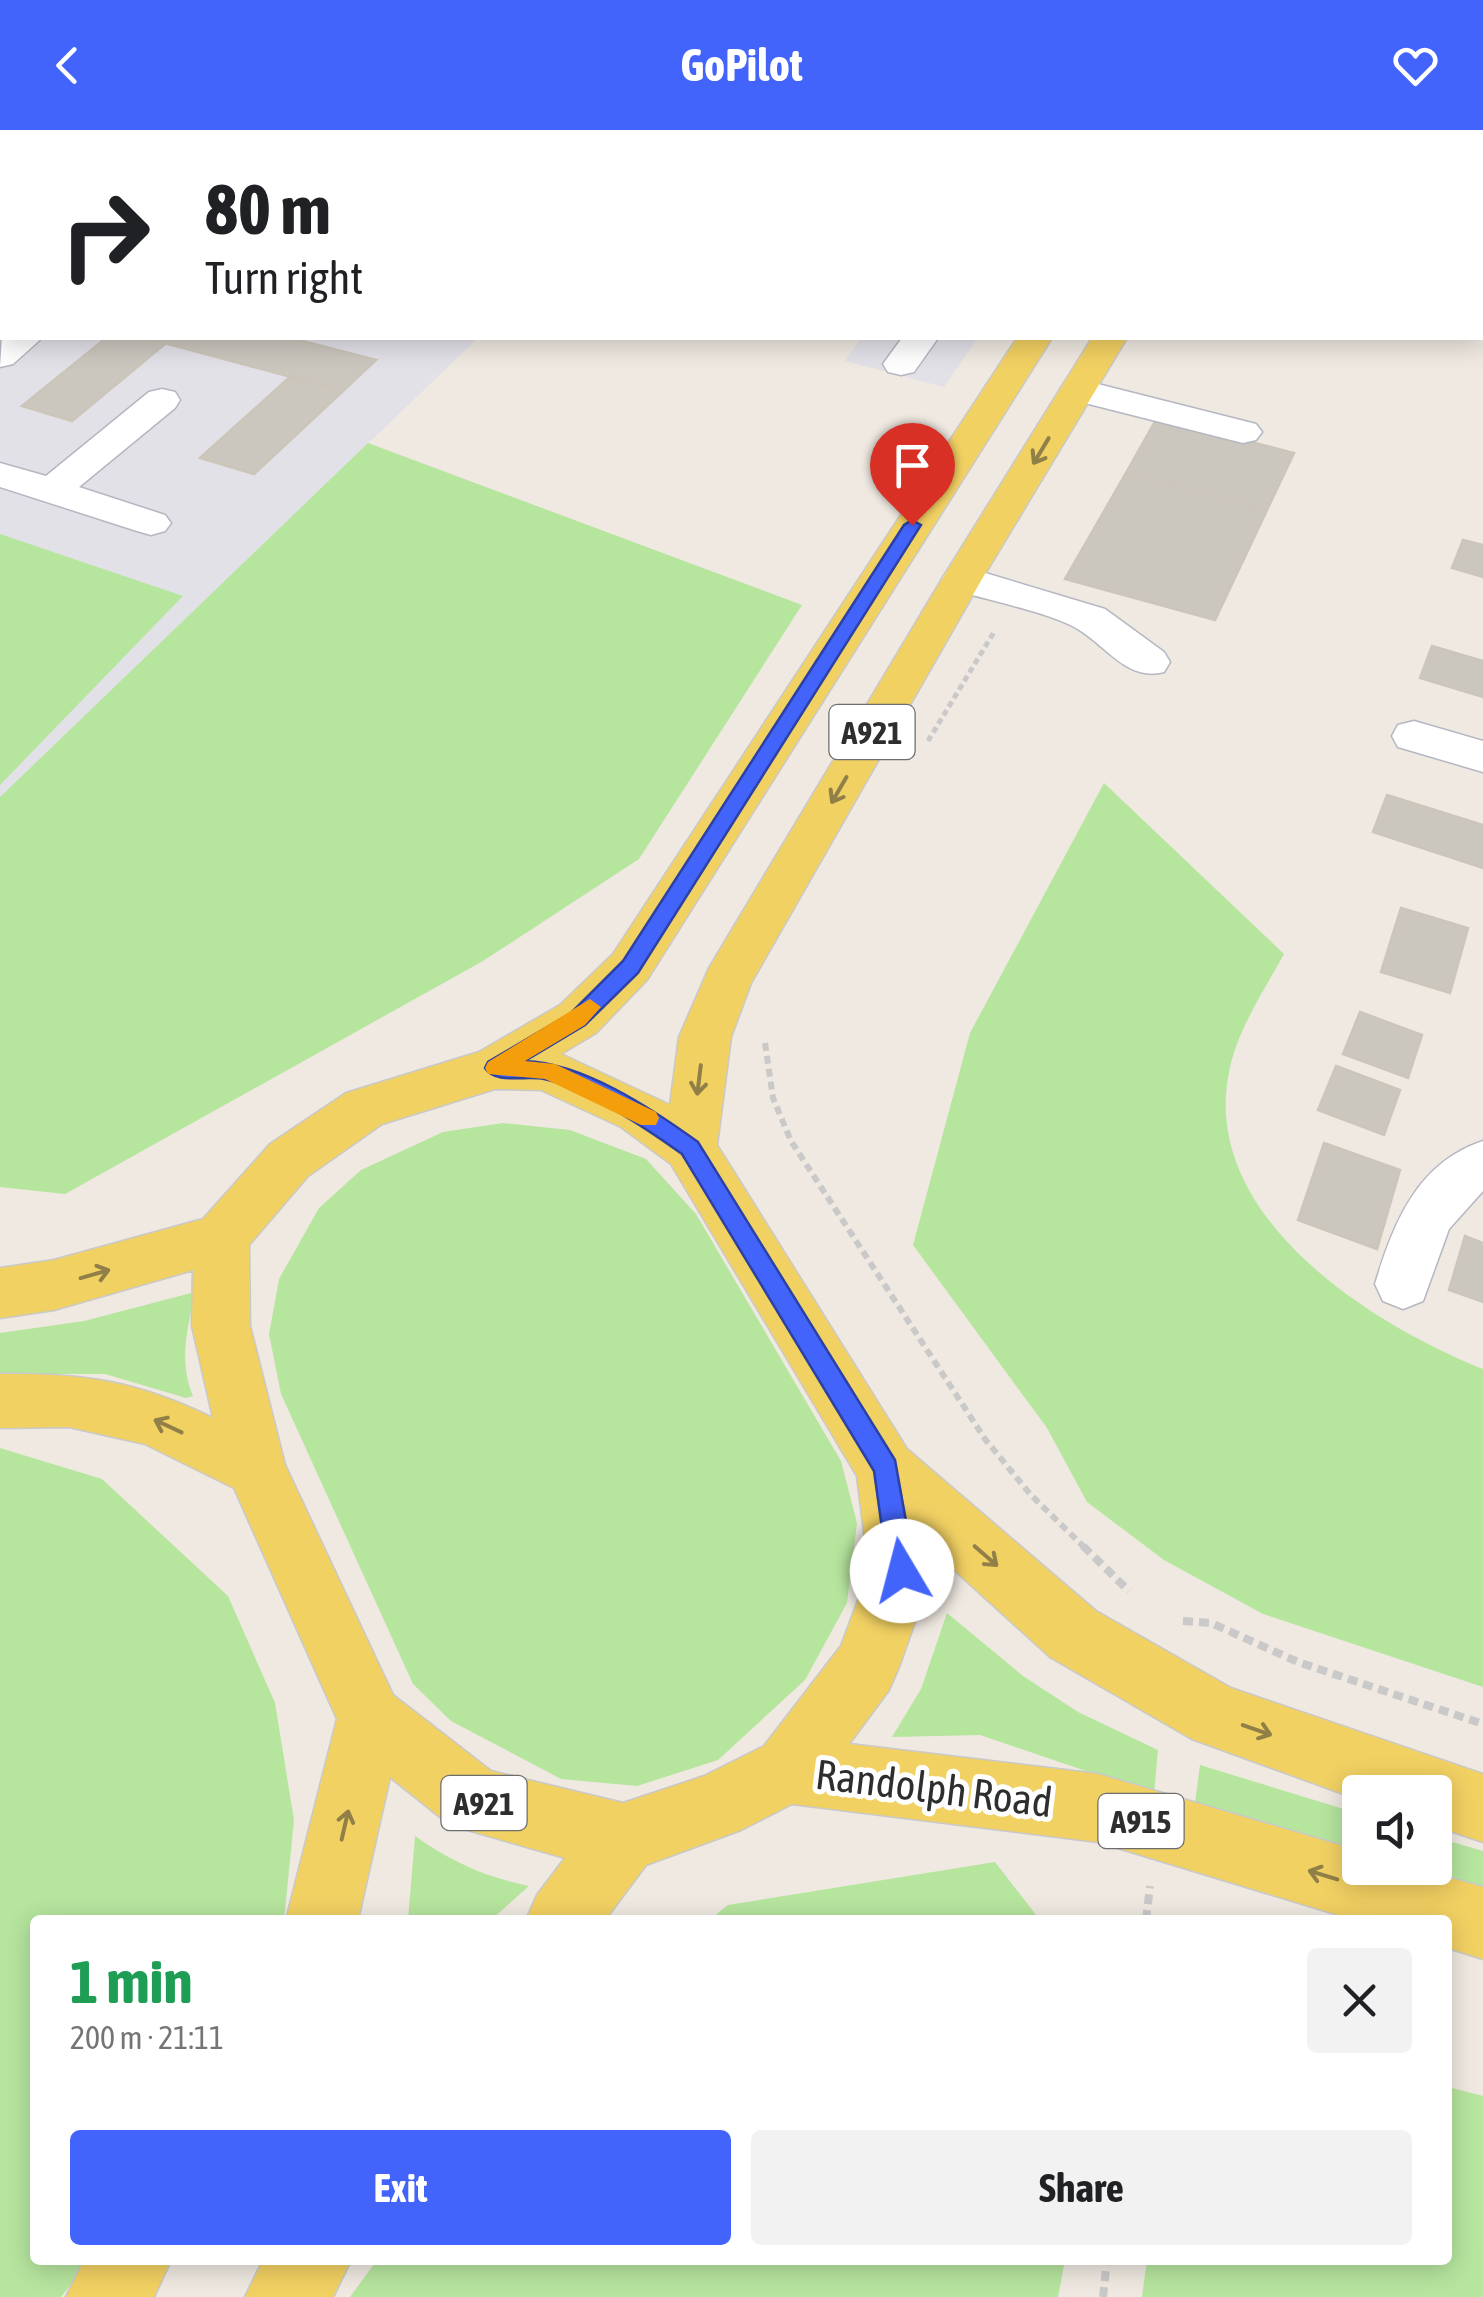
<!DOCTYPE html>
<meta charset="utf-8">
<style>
body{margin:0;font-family:"Asap Condensed",sans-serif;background:#f2f2f2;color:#202124;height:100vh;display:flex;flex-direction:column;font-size:38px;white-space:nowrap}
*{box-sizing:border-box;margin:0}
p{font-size:32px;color:#757577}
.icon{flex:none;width:55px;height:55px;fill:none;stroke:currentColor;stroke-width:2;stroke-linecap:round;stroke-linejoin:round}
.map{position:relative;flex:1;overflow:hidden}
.drawer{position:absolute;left:30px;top:1785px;width:1422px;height:350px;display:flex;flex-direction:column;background:#fff;border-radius:10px;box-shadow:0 5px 25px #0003}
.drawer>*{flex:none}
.banner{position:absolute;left:0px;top:0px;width:1485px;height:210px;box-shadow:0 5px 25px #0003;background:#fff;color:#202124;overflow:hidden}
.tools{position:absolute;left:1342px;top:1645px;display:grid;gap:20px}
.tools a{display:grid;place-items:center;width:110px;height:110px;border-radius:10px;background:#fff;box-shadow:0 5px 25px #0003;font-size:50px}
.pin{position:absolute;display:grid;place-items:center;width:85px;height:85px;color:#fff;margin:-102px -42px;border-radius:50% 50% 50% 0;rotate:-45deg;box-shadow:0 0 10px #0007}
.pin .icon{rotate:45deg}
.me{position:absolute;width:110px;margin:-55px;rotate:352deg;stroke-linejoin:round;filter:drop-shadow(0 0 8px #0008)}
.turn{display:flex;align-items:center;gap:35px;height:210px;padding:0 40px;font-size:45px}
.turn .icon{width:130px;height:130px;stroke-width:2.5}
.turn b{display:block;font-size:70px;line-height:85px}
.round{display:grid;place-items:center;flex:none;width:105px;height:105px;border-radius:10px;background:#f2f2f2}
.summary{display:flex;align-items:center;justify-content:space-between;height:170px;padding:0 40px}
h1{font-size:60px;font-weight:700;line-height:75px;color:#1e9e55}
.action{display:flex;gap:20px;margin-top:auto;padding:20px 40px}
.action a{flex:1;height:115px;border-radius:10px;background:#4264fb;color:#fff;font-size:40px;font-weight:700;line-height:115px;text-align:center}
.action a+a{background:#f2f2f2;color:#202124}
header{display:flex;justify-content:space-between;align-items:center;height:130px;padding:0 40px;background:#4264fb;color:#fff;font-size:45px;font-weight:700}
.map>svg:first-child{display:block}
.industrial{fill:#e3e1e8}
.green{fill:#b6e59e}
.building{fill:#cbc7bf;stroke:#cbc5ba;stroke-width:2.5}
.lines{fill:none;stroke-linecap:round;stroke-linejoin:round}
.minor-casing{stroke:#b4b7c1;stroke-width:3}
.major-casing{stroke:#c9c9c9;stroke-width:3}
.path-far2{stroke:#c9c9c9;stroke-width:5;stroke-dasharray:6 4;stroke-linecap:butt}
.path-far1{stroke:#c9c9c9;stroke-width:6;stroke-dasharray:8 5;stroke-linecap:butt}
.path{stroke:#c9c9c9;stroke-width:8;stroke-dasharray:10 6;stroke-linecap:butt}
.minor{fill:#fff;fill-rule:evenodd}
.major{fill:#f2d163;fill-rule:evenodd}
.oneway{stroke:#908048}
.route{fill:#4264fb;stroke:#2b41a3;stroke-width:2.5}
.slow{fill:#f59e0b}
.labels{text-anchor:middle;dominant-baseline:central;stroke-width:10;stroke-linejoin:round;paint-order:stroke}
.shield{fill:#fff;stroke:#6d6d6d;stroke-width:2.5}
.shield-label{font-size:32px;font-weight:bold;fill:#2e2e2e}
.near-street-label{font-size:42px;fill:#2e2e2e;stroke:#fff}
</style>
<header><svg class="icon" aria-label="back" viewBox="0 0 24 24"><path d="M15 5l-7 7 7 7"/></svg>GoPilot<svg class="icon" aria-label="heart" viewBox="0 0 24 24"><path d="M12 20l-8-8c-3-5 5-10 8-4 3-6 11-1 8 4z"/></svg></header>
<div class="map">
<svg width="1483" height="2167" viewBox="0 0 1483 2167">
<rect width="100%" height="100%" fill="#efe9e1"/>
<path class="industrial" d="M 0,0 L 1121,0 L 2,2 L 2,208 L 478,208 L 0,667 Z
M 861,208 L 978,208 L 944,257 L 845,231 Z"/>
<path class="green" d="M 368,313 L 802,475 L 639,729 L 483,831 L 65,1064 L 0,1057 L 0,667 Z
M 0,404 L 183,466 L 0,655 Z
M 1104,653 L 1284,824 C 1264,861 1237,900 1229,942 C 1200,1086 1370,1194 1483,1239 L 1483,1557 L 1263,1484 L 1164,1430 L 1087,1372 L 1047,1298 L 913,1115 L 970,903 Z
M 503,993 L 570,1000 L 646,1029 L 696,1084 L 841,1331 L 857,1393 L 847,1473 L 805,1550 L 718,1630 L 637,1656 L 561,1649 L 451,1591 L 413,1554 L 281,1264 L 269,1204 L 279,1149 L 319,1078 L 361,1040 L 443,1002 Z
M 195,1162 C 188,1197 178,1231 193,1266 L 186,1268 L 105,1244 L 0,1244 L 0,1203 L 84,1191 Z
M 0,1318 L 102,1349 L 228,1466 L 275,1573 L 294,1690 L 284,1790 L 35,1790 L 35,2130 L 90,2130 L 61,2167 L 0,2167 Z
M 947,1483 L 1023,1546 L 1078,1582 L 1158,1620 L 1154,1664 L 980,1605 L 892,1607 L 921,1559 Z
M 1200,1635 L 1360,1684 L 1360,1724 L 1195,1673 Z
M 415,1706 C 452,1732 485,1747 529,1756 L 491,1790 L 408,1790 Z
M 1435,1707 L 1483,1721 L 1483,1762 L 1404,1738 L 1435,1738 Z
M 995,1732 L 1040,1790 L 709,1790 L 728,1775 Z
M 1448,1957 L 1483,1966 L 1483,2167 L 1142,2167 L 1147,2130 L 1448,2130 Z
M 377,2130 L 1065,2130 L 1058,2167 L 350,2167 Z"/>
<path class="building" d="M 0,0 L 72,2 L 2,2 L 0,124 Z
M 826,0 L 1018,0 L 1015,2 Z
M 106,208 L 146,208 L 166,213 L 72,291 L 22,276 Z
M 146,208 L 291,208 L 376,230 L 343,261 Z
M 291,246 L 343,261 L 254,344 L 200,328 Z
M 1157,288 L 1294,323 L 1267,380 L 1126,343 Z
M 1126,343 L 1267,380 L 1215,490 L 1065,449 Z
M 1463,410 L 1483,415 L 1483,447 L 1452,438 Z
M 1432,516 L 1483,531 L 1483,567 L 1420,548 Z
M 1387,665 L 1483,695 L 1483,738 L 1373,702 Z
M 1401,778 L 1468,798 L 1450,863 L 1381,842 Z
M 1360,882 L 1422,905 L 1408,948 L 1343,924 Z
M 1336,936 L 1400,960 L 1384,1005 L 1318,980 Z
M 1324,1013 L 1400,1040 L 1377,1119 L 1298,1090 Z
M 1465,1106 L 1483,1113 L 1483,1172 L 1449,1160 Z"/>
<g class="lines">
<g class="minor-casing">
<path id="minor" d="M 1046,0 L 1076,0 L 1076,2 L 1046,2 Z
M 2,207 L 41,208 L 42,208 L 13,234 L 0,237 Z
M 902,208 L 938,208 L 914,242 L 901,245 L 888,242 L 883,234 Z
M 1078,249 L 1256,294 L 1262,302 L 1256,310 L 1243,313 L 1065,268 L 1060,260 L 1065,252 Z
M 162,259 L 175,262 L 180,270 L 175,278 L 79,357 L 165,385 L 171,393 L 165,401 L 151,405 L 137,401 L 0,357 L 0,333 L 46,346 L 149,262 Z
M 962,436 L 1105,479 L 1164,522 L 1170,532 L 1164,542 C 1127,552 1106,515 1076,498 C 1048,482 982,469 948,458 L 942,449 L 948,440 Z
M 1414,591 L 1483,611 L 1483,642 L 1398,617 L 1392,606 L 1398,595 Z
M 1483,1011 L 1483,1061 L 1449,1099 L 1423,1171 L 1403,1179 L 1383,1171 L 1375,1154 C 1394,1092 1417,1033 1483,1011 Z"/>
</g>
<g class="major-casing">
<path id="major" d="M 1017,208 L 1052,208 L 647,850 L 596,903 L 561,924 L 670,975 L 679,907 L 709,838 L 942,449 L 1092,208 L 1127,208 L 982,449 L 751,853 L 731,907 L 717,1015 L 907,1319 L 1096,1481 L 1231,1558 L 1483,1644 L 1483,1712 L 1435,1696 L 1435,1662 L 1360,1662 L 1360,1670 L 1192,1609 L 1050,1527 L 929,1417 L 933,1441 L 899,1537 L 889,1560 L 849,1614 L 1098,1644 L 1360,1721 L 1360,1738 L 1415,1738 L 1483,1757 L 1483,1829 L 1448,1818 L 1448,1790 L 1355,1790 L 1098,1712 L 792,1674 L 741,1700 L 646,1735 L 605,1790 L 526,1790 L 537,1765 L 565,1728 L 450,1695 L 390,1647 L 358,1790 L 286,1790 L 337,1589 L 234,1358 L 145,1314 L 69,1297 L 0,1298 L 0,1244 C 84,1243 137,1251 213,1288 L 192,1196 L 193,1140 L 54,1180 L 0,1188 L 0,1138 L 54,1130 L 203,1089 L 270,1014 L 346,963 L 479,922 L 560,875 L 613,824 ZM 495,959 L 541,960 L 621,997 L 671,1034 L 857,1346 L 869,1441 L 841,1516 L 764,1616 L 704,1646 L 623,1673 L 491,1641 L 393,1565 L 285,1335 L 250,1196 L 249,1115 L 308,1046 L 382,994 Z
M 84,2130 L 171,2130 L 154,2167 L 66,2167 Z
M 263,2130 L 351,2130 L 333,2167 L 245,2167 Z"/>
</g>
<path class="path-far2" d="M 928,611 L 994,502"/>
<path class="path-far1" d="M 765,913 L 773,968 L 791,1011 L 985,1309 L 1030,1364 L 1086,1419"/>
<path class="path" d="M 1083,1416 L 1129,1461
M 1183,1491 L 1211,1493 L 1298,1532 L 1483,1594
M 1146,1790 L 1150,1756
M 1103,2167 L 1107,2130"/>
<use href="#minor" class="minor"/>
<use href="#major" class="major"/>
</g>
<defs><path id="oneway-shaft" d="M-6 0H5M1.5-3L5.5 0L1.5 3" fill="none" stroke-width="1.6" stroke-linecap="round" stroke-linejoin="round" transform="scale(2.5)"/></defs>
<g class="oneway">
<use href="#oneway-shaft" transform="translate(1041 321) rotate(121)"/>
<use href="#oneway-shaft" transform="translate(839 660) rotate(120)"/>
<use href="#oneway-shaft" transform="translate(699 950) rotate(97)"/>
<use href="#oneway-shaft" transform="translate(95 1144) rotate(-16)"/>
<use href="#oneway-shaft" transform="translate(168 1296) rotate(-155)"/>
<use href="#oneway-shaft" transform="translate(986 1426) rotate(41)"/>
<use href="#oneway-shaft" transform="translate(1257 1600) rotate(19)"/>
<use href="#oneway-shaft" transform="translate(345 1695) rotate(-77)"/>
<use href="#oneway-shaft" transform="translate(1323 1745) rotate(-163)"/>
</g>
<path class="route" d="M 912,390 L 921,395 L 638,843 L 585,895 L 525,931 C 583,933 651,978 698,1012 L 895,1330 L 915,1441 L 911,1450 L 902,1454 L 892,1450 L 888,1441 L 874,1341 L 682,1024 C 647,999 586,958 544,949 C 526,945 496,955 485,938 L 488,932 L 571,883 L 623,831 L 904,395 Z"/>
<path class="slow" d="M 590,869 L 601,877 L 585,895 L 525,931 L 555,934 L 656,982 L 659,988 L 656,995 L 641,995 L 545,949 L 488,944 L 485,938 L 488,932 Z"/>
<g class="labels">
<g class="shield">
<rect x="829.5" y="575" width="85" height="54" rx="8"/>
<rect x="441.5" y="1646" width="85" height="54" rx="8"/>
<rect x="1098.5" y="1664" width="85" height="54" rx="8"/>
</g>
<g class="shield-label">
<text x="872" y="602">A921</text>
<text x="484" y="1673">A921</text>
<text x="1141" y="1691">A915</text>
</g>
<g class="near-street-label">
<text transform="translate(934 1658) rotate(7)">Randolph Road</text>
</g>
</g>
</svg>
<div class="tools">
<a><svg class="icon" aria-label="sound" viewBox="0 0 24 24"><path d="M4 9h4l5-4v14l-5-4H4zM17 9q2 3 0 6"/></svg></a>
</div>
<div class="pin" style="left:912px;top:395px;background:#d93025"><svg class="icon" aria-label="arrive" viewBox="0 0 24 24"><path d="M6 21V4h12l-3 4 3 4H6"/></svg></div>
<svg class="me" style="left:902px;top:1441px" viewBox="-20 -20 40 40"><circle r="19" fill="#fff"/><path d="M0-13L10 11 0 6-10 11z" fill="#4264fb"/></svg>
<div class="banner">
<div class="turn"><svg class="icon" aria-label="right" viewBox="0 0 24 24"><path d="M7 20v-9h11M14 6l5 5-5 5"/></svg><div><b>80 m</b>Turn right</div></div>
</div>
<section class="drawer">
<div class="summary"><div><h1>1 min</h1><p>200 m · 21:11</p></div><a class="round"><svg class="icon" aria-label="close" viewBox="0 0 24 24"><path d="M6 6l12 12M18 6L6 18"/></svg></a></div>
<div class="action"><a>Exit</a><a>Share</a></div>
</section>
</div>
